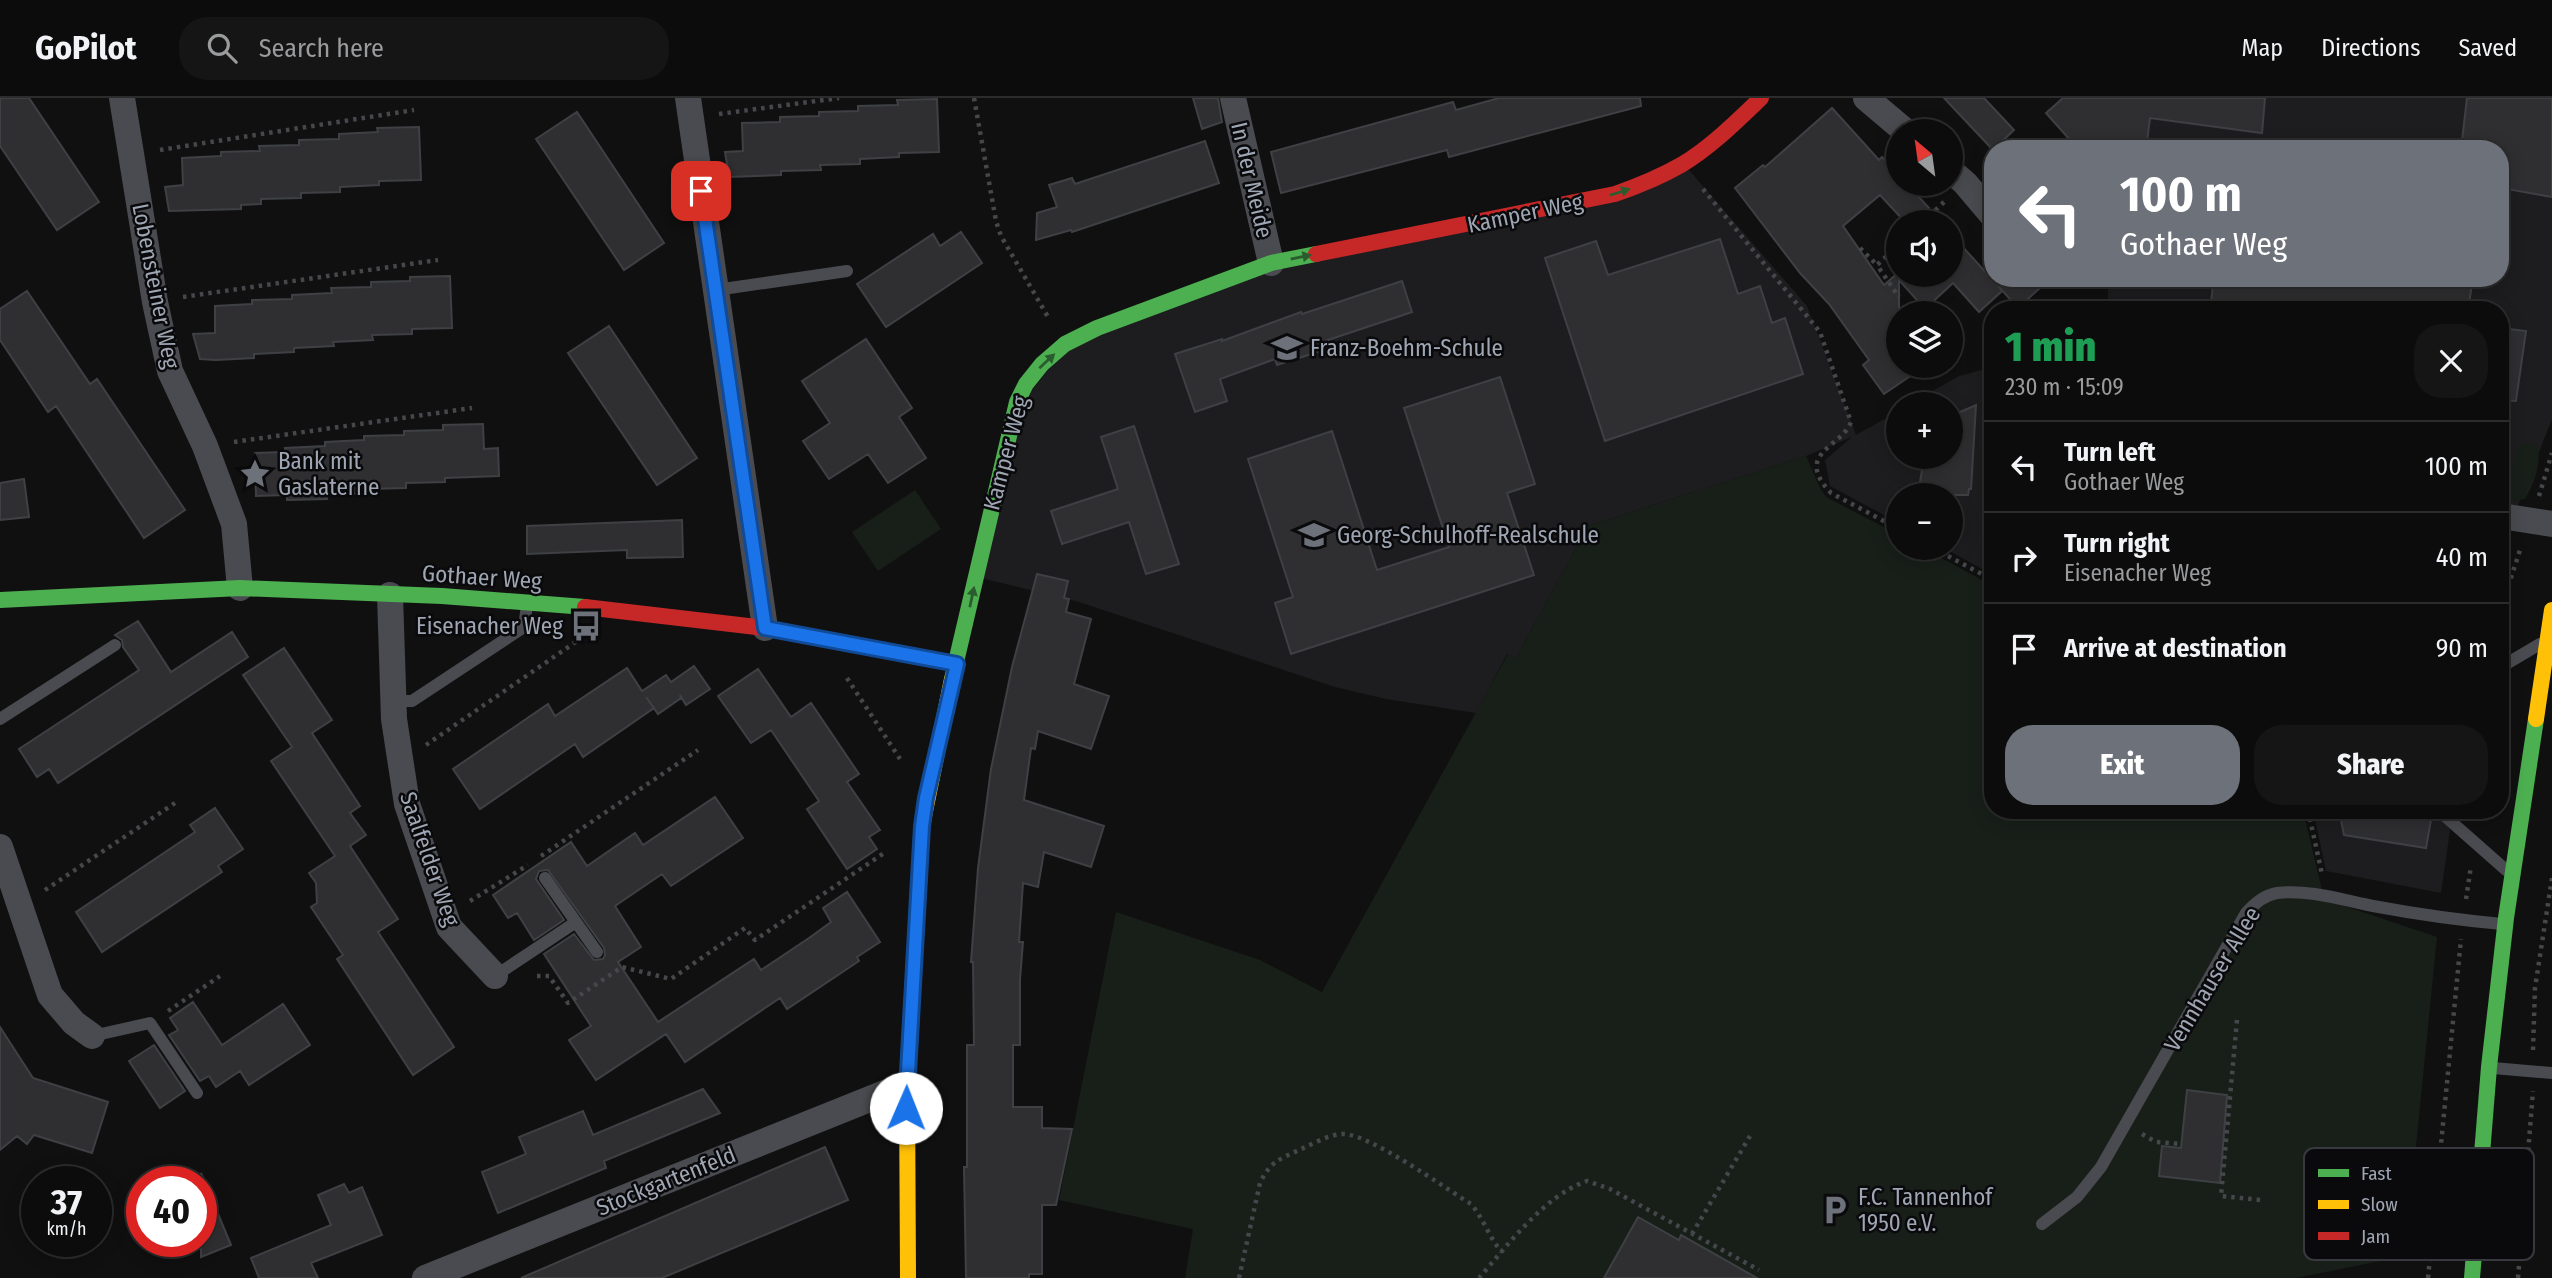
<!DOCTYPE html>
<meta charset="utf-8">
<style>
body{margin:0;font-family:"Fira Sans Condensed",sans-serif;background:#151515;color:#f1f3f6;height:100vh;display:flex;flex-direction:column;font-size:26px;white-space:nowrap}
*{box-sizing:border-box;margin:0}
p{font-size:23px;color:#9a9b9d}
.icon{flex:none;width:38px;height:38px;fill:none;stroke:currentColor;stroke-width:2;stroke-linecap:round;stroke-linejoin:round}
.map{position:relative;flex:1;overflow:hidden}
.panel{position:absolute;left:1984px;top:203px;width:525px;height:518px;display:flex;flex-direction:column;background:#0c0c0c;border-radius:28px;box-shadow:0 4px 18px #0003,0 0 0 2px #2c2c2d}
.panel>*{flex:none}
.hud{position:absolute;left:1984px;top:42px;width:525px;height:147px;border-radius:28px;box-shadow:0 4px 18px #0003,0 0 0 2px #2c2c2d;background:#6d727a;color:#fff;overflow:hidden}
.needle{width:46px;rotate:331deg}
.controls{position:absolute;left:1886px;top:21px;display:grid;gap:14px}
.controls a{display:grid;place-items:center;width:77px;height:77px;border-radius:50%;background:#0c0c0c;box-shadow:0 4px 18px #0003,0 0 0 2px #2c2c2d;font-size:35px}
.speed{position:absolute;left:21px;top:1068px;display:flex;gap:14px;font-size:35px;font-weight:700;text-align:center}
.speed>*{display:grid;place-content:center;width:91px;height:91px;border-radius:50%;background:#0c0c0c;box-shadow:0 4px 18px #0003,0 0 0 2px #2c2c2d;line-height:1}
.speed small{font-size:18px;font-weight:400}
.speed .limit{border:10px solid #d22;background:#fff;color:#111}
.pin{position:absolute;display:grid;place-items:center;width:60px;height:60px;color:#fff;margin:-30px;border-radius:14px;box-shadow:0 4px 10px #0006}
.me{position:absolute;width:77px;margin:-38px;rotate:1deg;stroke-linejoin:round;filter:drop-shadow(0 0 5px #0008)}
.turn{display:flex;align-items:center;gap:24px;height:147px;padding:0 21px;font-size:32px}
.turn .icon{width:91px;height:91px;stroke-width:2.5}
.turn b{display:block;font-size:49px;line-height:60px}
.round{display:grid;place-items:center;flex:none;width:74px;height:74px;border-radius:28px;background:#151515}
.headline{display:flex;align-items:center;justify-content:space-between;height:119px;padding:0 21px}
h1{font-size:42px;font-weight:800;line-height:52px;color:#1e9e55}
.action{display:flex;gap:14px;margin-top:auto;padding:14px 21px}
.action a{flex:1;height:80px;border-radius:28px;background:#6d727a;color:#fff;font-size:28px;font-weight:800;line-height:80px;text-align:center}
.action a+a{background:#151515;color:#f1f3f6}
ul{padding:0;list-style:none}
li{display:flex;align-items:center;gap:21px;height:91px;padding:0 21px;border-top:2px solid #2c2c2d}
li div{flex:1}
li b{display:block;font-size:26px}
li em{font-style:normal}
header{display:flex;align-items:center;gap:42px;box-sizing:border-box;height:98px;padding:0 35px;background:#0c0c0c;border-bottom:2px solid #2c2c2d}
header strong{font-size:33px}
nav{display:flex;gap:38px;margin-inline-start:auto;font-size:24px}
.search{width:490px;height:63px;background:#151515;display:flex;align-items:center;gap:18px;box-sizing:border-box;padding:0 24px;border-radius:28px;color:#9a9b9d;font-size:26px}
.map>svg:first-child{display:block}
.built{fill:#1d1d1f}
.green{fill:#181f19}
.building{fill:#2f2f31;stroke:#3e4044;stroke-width:2}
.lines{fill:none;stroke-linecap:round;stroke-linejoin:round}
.path{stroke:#45474b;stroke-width:4.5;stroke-dasharray:3.5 5;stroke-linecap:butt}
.lane{stroke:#4a4b50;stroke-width:12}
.street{stroke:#4a4b50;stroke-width:26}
.fast{stroke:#4caf50;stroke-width:16}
.slow{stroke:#ffc107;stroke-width:16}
.jam{stroke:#c62828;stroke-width:16}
.oneway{fill:#2b5c2e}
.route-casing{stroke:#114b97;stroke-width:18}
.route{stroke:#1a73e8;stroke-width:12}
.labels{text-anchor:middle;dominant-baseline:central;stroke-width:5;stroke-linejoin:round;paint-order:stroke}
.street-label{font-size:23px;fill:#9fa6b3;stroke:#0a0a0c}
.poi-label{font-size:23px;fill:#9fa6b3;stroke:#0a0a0c;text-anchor:start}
.key{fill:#0a0a0c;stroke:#37393e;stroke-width:2}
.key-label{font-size:19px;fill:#9fa6b3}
</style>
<header>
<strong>GoPilot</strong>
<div class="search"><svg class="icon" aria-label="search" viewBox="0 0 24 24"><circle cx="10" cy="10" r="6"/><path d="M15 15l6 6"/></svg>Search here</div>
<nav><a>Map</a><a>Directions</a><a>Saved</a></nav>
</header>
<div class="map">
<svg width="2552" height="1180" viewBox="0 0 2552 1180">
<rect width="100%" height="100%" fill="#101010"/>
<path class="built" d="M 2135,0 L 2552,0 L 2552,321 L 2501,451 L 2501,212 L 2109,212 L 2107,180 L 2501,180 L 2501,51 L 2126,51 Z
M 1689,72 L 1807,208 L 1856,337 L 1899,313 L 1899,359 L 1951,359 L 1951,306 L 1910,306 L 1959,278 L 1993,269 L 1993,477 L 1944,450 L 1951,450 L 1951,397 L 1899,397 L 1899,425 L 1830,388 L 1825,362 L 1852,339 L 1806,358 L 1588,428 L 1516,560 L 1507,556 L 1476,615 L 1386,601 L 1335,589 L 1079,504 L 981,480 L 1019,309 L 1066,249 L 1272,168 Z
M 2313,712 L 2453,712 L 2441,795 L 2326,773 Z"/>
<path class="green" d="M 2527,345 L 2538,346 C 2541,367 2535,384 2525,401 L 2501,403 L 2501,378 L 2516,367 L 2517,350 Z
M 1806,358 L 1820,390 L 1826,399 L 1899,437 L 1899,450 L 1923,450 L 1993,488 L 1993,712 L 2303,712 L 2324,801 L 2437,839 L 2405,1158 L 2296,1180 L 1185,1180 L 1193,1131 L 1059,1102 L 1116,814 L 1260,862 L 1322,894 L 1508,556 L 1516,560 L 1588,428 Z
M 915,392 L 941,431 L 878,473 L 852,434 Z"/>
<path class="building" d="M 0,0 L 29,0 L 99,104 L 57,132 L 0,48 Z
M 1193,0 L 1218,0 L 1222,24 L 1202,31 Z
M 1499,0 L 1640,0 L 1641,8 L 1449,59 L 1447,52 L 1281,95 L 1271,54 L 1453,4 L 1456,12 Z
M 1944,0 L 1984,0 L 2014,32 L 1993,52 Z
M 2063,0 L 2265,0 L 2262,35 L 2150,20 L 2146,51 L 2078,51 L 2046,15 Z
M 2467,0 L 2552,0 L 2552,99 L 2501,90 L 2501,51 L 2461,51 Z
M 937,1 L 939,54 L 899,55 L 899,59 L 860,61 L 860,66 L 820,67 L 821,72 L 781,73 L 781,77 L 729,79 L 725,54 L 743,53 L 742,25 L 780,24 L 780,19 L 819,18 L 819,14 L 858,13 L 858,8 L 898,7 L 897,2 Z
M 1832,10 L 1879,62 L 1882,59 L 1899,77 L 1899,86 L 1907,86 L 1929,110 L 1914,124 L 1905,124 L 1880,97 L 1843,128 L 1884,187 L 1899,174 L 1899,177 L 1951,177 L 1951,136 L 1991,180 L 2051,180 L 2018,210 L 1999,189 L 2002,193 L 1979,214 L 1953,185 L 1925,211 L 1899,182 L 1899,268 L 1925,268 L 1884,296 L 1863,267 L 1869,262 L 1829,206 L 1800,175 L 1735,90 L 1763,67 L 1765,69 Z
M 577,14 L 664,145 L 624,172 L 536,41 Z
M 419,29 L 421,82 L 379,83 L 379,87 L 340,89 L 340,94 L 301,95 L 301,100 L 261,101 L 261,106 L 241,107 L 241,111 L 169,113 L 165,89 L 183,87 L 182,60 L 221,58 L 221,54 L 260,53 L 259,48 L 299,47 L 299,42 L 339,41 L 339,36 L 378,34 L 377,30 Z
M 1205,43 L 1219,85 L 1072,134 L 1071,132 L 1036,142 L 1037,115 L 1057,109 L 1049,87 L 1072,80 L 1075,86 Z
M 961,134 L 982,165 L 886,229 L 857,186 L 933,136 L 940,148 Z
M 1720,141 L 1738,196 L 1760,188 L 1772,225 L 1785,220 L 1803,276 L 1605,343 L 1545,160 L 1596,143 L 1608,177 Z
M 450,178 L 452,230 L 412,231 L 412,236 L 372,237 L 373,242 L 333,244 L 334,248 L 294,250 L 294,254 L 254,256 L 254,260 L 216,262 L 200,261 L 193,236 L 215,235 L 215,208 L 252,206 L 252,202 L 292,201 L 292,197 L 332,195 L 331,190 L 371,189 L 371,184 L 410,183 L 410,179 Z
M 2214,180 L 2473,180 L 2468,212 L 2210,212 Z
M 1402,183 L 1412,214 L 1319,245 L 1321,253 L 1277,267 L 1275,261 L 1220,281 L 1227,303 L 1195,314 L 1175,256 L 1222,241 L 1222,243 L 1301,214 L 1302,216 Z
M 27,193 L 90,286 L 97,281 L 185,412 L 144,440 L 56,308 L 48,314 L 0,242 L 0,211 Z
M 609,228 L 697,360 L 657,387 L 568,255 Z
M 2501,230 L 2526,233 L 2516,303 L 2501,302 Z
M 866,241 L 912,310 L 899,319 L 926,360 L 888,385 L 868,356 L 829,381 L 803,343 L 830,325 L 802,283 Z
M 1500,279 L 1535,386 L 1507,395 L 1534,477 L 1291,556 L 1275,505 L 1293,499 L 1248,361 L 1332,333 L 1377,472 L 1449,449 L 1404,310 Z
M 1976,307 L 1971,391 L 1969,391 L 1968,397 L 1918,397 L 1924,359 L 1951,359 L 1951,318 Z
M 483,326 L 484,351 L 498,350 L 499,378 L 445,380 L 445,384 L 406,385 L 406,390 L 366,391 L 366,395 L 326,397 L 327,401 L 287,402 L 287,397 L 256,398 L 255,355 L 285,354 L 285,350 L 325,348 L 325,344 L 364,342 L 364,338 L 404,337 L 404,333 L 443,332 L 443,327 Z
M 1134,328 L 1179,466 L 1146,476 L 1129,424 L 1062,446 L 1051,413 L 1118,391 L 1101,339 Z
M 24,381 L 29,419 L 0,422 L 0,385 Z
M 682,422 L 683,459 L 627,460 L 627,452 L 527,456 L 527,428 Z
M 1037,476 L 1068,483 L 1064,500 L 1069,501 L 1066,514 L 1091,521 L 1074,586 L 1109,598 L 1091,651 L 1038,633 L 1035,651 L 1031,650 L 1024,702 L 1104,728 L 1091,769 L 1044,754 L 1038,789 L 1023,785 L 1019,844 L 1023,844 L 1020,881 L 1020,947 L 1013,947 L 1013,1009 L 1042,1009 L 1042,1030 L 1072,1031 L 1056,1107 L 1042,1107 L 1042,1176 L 1029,1176 L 1029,1180 L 966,1180 L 964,1069 L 967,1069 L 967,947 L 974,947 L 973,864 L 971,864 L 978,770 L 991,671 L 1012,569 Z
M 138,523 L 171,574 L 232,534 L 248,559 L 58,685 L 49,671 L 37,679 L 19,651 L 139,572 L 123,549 L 122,542 L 115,537 Z
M 284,550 L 332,622 L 312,635 L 360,708 L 350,715 L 366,737 L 350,748 L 398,821 L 378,834 L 454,949 L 413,977 L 337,861 L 343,857 L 311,809 L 317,805 L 316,785 L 309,775 L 335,758 L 271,663 L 292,649 L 243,577 Z
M 694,568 L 710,591 L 686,607 L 680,597 L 681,600 L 658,616 L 646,599 L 654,610 L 583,659 L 575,646 L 480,711 L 453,671 L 548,606 L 555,618 L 627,570 L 642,593 L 666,577 L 671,584 Z
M 758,571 L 791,619 L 811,605 L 859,676 L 847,684 L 880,732 L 869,739 L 877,751 L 847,771 L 807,711 L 819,703 L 771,632 L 751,645 L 718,598 Z
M 715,699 L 743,740 L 671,788 L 662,776 L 615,808 L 641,849 L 618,864 L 658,924 L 754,861 L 761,872 L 809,840 L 831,824 L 823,810 L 847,794 L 880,844 L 857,859 L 859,863 L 787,911 L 780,900 L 685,964 L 666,936 L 596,982 L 569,942 L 591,928 L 544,856 L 574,836 L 594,862 L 603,861 L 605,857 L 604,850 L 548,772 L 539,773 L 536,781 L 564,822 L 534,842 L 517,815 L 508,820 L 493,797 L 571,744 L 587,768 L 635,735 L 643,747 Z
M 215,710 L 243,751 L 218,768 L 222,774 L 102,854 L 76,814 L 195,734 L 190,727 Z
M 2339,712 L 2429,712 L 2431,722 L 2426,750 L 2344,737 Z
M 193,904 L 222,947 L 283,906 L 310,947 L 249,987 L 240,973 L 216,989 L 209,978 L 200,983 L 169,937 L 178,932 L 170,920 Z
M 0,929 L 33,980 L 108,1004 L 92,1055 L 34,1037 L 27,1046 L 17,1038 L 0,1052 Z
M 154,947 L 185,993 L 160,1010 L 129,963 Z
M 703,991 L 720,1015 L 604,1063 L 606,1070 L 498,1115 L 482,1074 L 526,1056 L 519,1039 L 583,1013 L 593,1037 Z
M 2187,992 L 2227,997 L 2220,1085 L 2159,1078 L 2162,1048 L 2181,1050 Z
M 825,1049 L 848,1102 L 662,1180 L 521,1180 Z
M 201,1075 L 231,1147 L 201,1159 Z
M 344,1086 L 349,1095 L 362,1089 L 382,1137 L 311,1165 L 318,1180 L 259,1180 L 251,1160 L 331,1127 L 318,1097 Z
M 1638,1119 L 1679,1142 L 1681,1137 L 1757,1180 L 1604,1180 Z"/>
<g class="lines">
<path class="path" d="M 974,0 L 996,123 L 1001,138 L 1048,219
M 719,16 L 839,0
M 160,52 L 414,12
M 1703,91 L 1820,234 L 1851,324 C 1841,350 1793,355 1831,395 L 1899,431
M 1923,124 L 1944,104
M 1899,147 L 1877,167 L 1899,199
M 1860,150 L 1877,167
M 183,199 L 438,162
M 234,344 L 472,310
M 2539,398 L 2552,355
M 1933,450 L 1993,482
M 2501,539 L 2509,486 L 2521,449
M 847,580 L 900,661
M 426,647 L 577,543
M 2308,712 L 2322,776
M 541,758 L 698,652
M 45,792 L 175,705
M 2466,801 L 2471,768
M 470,803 L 528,767
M 537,878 L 549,878 L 568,905 L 622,869 L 671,881 L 745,830 L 755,842 L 887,753
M 168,913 L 220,878
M 2237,922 L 2221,1098 L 2261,1102
M 2533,952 L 2535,890 L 2552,780
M 2142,1036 L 2156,1044 L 2182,1046
M 1692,1136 L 1750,1038
M 1239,1180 L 1260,1085 C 1270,1064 1278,1062 1299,1052 C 1313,1046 1329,1036 1344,1036 C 1371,1037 1445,1090 1471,1106 C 1484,1121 1489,1140 1502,1154
M 1479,1180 C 1507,1148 1545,1097 1587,1083 L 1610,1091 L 1759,1172
M 2428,1180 L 2461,841
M 2518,1180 L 2533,993"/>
<path class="lane" d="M 716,192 L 847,173
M 2501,569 L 2540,546
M 393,603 L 412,603 L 524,529 L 527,507
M 0,621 L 115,547
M 2438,712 L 2506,772
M 545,780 L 597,854
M 495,878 L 576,824
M 92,938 L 150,925 L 197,995
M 2493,970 L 2552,975
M 2042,1126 L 2077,1099 L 2101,1069 L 2246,815 C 2254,806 2264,797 2277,795 C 2308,791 2343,802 2373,808 C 2416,816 2458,822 2502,826"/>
<path class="street" d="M 122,0 L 155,204 L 170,273 L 205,348 L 234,426 L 240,490
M 688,0 L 765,530
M 1233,0 L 1271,165
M 1866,0 L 1905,33
M 1951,73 L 1965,85 L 1993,118
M 2501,418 L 2552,426
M 390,497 L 394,621 L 407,706 L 449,829 L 495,878
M 0,749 L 50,897 L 74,925 L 92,938
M 425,1180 L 907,986"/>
<path class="fast" d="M 0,502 L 240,490 L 442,498 L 585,509
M 952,581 L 1017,304 L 1026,286 L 1042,266 L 1065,246 L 1097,230 L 1271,165 L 1316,156
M 2472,1180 L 2489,969 L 2506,820 L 2536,621"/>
<path class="slow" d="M 2536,621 L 2552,512
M 908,1180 L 907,986 L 922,728 L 952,581"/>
<path class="jam" d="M 1316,156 L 1615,96 C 1638,88 1660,79 1681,67 C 1710,50 1737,23 1761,0
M 585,509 L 765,530 L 957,566"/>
</g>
<defs><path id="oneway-solid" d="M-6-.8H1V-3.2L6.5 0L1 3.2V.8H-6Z" transform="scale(1.75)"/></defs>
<g class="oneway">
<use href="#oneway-solid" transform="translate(1620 94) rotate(-18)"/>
<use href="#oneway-solid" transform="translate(1301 159) rotate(-11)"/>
<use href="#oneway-solid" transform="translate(1047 263) rotate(-43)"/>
<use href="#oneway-solid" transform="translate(972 499) rotate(-78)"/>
</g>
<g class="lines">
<g class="route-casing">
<path id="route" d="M 701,93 L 765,530 L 957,566 L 926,700 L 922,728 L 906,1010"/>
</g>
<use href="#route" class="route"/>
</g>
<defs>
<g id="school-bare" transform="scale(2.415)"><path d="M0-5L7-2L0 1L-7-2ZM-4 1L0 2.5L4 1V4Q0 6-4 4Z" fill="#6d727a" stroke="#0a0a0c" stroke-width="2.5" paint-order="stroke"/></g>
<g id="sight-bare" transform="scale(2.415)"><path d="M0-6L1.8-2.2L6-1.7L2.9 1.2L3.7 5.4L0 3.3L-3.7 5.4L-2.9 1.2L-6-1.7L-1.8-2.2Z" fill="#6d727a" stroke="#0a0a0c" stroke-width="2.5" paint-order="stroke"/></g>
<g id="bus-bare" transform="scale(2.415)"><path d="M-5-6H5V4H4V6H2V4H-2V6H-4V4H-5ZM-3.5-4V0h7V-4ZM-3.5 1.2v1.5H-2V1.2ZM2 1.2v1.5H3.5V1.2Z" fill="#6d727a" stroke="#0a0a0c" stroke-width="2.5" paint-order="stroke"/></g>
<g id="parking-bare" transform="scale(2.415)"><path d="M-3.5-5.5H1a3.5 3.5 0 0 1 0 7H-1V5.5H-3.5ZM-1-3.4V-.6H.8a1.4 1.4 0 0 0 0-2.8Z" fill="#6d727a" stroke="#0a0a0c" stroke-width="2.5" paint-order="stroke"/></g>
</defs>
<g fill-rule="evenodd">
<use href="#school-bare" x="1287" y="250"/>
<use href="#sight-bare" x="255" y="376"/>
<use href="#school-bare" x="1314" y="437"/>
<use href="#bus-bare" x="586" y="528"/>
<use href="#parking-bare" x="1835" y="1112"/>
</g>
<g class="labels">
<g class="street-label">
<text transform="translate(1252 82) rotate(77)">In der Meide</text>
<text transform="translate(1525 115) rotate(-12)">Kamper Weg</text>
<text transform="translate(156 188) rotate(79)">Lobensteiner Weg</text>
<text transform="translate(1006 355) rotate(-75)">Kamper Weg</text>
<text transform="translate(482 479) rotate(4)">Gothaer Weg</text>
<text transform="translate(430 761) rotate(71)">Saalfelder Weg</text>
<text transform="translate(2212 881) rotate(-59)">Vennhauser Allee</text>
<text transform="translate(666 1083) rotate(-22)">Stockgartenfeld</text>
</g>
<g class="poi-label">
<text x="1310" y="250">Franz-Boehm-Schule</text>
<text x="278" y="363">Bank mit<tspan x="278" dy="26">Gaslaterne</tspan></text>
<text x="1337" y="437">Georg-Schulhoff-Realschule</text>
<text x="563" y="528" text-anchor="end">Eisenacher Weg</text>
<text x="1858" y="1099">F.C. Tannenhof<tspan x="1858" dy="26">1950 e.V.</tspan></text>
</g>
</g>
<rect x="2304" y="1050" width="230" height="112" rx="10" class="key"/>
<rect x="2318" y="1071" width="31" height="8" fill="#4caf50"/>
<rect x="2318" y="1102" width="31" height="9" fill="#ffc107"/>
<rect x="2318" y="1134" width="31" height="8" fill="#c62828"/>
<g class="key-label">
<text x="2361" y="1082">Fast</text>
<text x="2361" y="1113">Slow</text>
<text x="2361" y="1145">Jam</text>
</g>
</svg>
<div class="controls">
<a><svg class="needle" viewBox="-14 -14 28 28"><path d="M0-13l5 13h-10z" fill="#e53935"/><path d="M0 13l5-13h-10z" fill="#9a9b9d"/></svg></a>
<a><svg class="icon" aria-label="sound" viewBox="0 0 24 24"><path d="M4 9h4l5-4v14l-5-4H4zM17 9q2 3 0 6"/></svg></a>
<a><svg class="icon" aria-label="layers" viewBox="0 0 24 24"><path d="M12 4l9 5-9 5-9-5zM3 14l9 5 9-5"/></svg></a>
<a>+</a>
<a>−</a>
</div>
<div class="speed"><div>37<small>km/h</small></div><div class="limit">40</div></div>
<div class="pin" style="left:701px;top:93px;background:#d93025"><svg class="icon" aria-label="arrive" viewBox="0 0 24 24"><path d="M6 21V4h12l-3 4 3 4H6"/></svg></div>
<svg class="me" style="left:906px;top:1010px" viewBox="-20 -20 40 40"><circle r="19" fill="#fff"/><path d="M0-13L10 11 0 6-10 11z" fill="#1a73e8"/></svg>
<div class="hud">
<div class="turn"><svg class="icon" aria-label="left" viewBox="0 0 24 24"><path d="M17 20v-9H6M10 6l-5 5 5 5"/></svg><div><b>100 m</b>Gothaer Weg</div></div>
</div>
<section class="panel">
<div class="headline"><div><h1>1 min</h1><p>230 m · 15:09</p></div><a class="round"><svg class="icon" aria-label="close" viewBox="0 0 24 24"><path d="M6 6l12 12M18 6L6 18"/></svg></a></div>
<ul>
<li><svg class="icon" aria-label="left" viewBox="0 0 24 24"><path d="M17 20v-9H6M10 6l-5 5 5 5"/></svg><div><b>Turn left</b><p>Gothaer Weg</p></div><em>100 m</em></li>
<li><svg class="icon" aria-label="right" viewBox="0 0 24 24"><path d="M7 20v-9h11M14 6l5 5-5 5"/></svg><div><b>Turn right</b><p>Eisenacher Weg</p></div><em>40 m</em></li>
<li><svg class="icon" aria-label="arrive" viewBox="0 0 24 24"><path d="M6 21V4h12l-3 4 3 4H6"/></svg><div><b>Arrive at destination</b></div><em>90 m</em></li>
</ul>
<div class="action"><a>Exit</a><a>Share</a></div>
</section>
</div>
